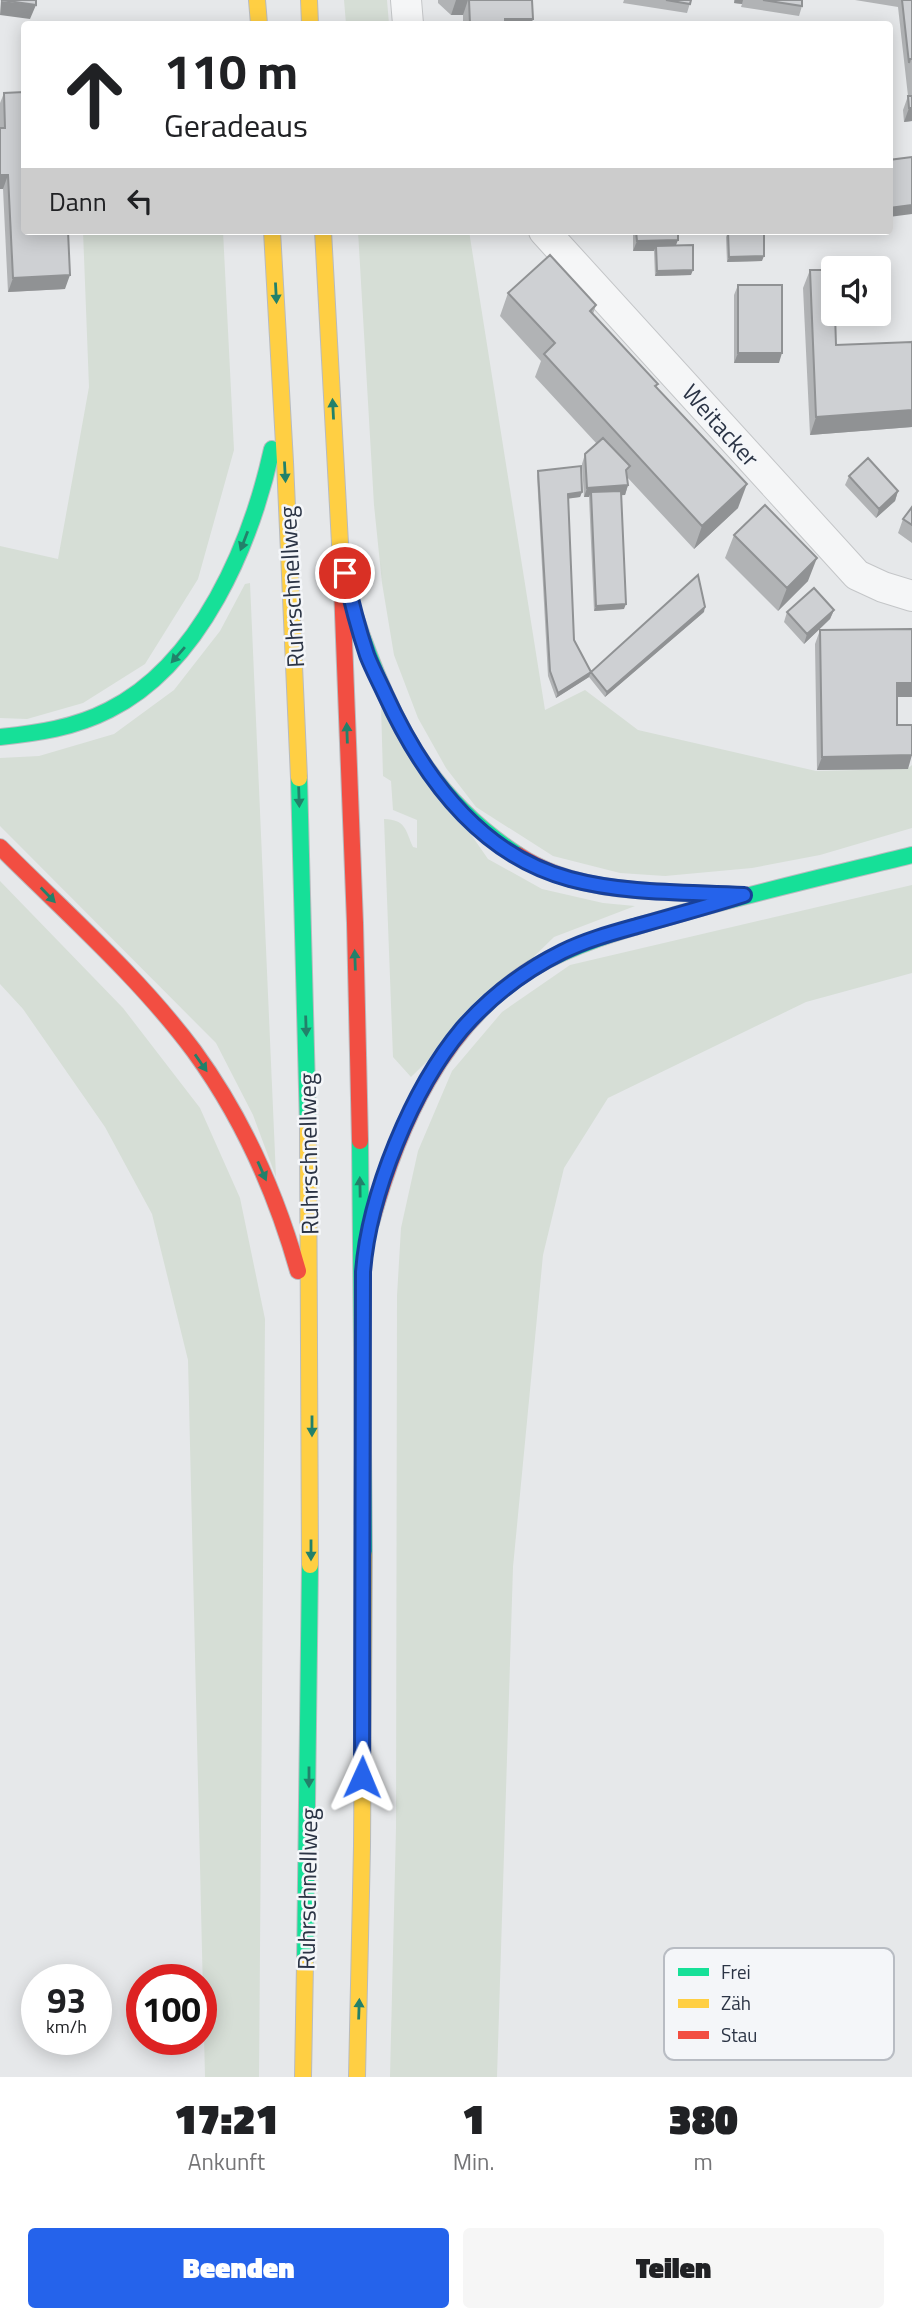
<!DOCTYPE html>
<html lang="de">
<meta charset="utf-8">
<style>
body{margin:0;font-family:"Titillium Web",sans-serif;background:#f6f6f6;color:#202124;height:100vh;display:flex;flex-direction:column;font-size:26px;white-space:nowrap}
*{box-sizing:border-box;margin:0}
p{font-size:23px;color:#757577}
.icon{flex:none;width:38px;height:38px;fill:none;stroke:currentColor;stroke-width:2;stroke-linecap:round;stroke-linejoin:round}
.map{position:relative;height:2077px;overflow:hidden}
.panel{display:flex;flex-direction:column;background:#fff;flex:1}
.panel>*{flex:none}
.guide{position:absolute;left:21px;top:21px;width:872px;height:214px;border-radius:7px;box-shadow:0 4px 18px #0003;background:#fff;color:#202124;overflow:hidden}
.tools{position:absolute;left:821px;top:256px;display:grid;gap:14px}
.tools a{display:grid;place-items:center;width:70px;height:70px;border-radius:7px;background:#fff;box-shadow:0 4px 18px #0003;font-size:35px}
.speed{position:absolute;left:21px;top:1964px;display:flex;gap:14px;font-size:35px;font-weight:700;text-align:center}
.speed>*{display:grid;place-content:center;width:91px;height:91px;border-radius:50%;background:#fff;box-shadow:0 4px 18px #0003;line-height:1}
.speed small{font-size:18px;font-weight:400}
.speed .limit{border:10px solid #d22;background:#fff;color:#111}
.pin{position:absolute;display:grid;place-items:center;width:60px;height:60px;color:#fff;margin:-30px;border:4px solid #fff;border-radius:50%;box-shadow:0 2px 7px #0007}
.me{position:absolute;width:77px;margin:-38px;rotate:1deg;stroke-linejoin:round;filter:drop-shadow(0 0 5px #0008)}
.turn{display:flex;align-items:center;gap:24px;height:147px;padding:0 28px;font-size:32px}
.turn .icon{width:91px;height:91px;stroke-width:2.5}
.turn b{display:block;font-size:49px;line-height:60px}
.then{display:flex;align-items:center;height:66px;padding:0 28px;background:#0003;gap:14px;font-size:26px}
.eta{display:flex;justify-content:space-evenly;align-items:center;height:119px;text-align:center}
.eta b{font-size:42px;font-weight:800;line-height:49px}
.cta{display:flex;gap:14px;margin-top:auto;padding:14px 28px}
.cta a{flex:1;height:80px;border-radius:7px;background:#2563eb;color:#fff;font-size:28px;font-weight:800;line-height:80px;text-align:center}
.cta a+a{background:#f6f6f6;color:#202124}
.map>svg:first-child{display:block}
.green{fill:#d6ded6}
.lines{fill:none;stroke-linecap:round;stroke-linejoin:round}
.street-casing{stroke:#c4c6c8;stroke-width:32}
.fast-casing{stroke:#b8bbbf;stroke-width:18}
.slow-casing{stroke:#b8bbbf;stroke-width:18}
.jam-casing{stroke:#b8bbbf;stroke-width:18}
.street{stroke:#f5f6f7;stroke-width:30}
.fast{stroke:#16e098;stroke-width:16}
.slow{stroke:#ffcf43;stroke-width:16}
.jam{stroke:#f24e42;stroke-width:16}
.wall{fill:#b1b3b5}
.shaded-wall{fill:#909294}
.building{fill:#ced0d3;stroke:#909294;stroke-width:2}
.oneway{fill:#22816a}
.route-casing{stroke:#184099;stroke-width:18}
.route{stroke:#2563eb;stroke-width:12}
.labels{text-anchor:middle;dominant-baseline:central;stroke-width:5;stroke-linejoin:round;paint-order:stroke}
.street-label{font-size:24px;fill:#2b3445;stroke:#f4f6f9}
.key{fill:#f4f6f9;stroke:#b8bcc3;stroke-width:2}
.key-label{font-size:19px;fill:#2b3445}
</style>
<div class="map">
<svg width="912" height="2077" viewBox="0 0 912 2077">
<rect width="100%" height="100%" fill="#e6e8ea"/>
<path class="green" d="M 344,0 L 387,0 L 389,24 L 346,24 Z
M 83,231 L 223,231 L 234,450 L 198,579 L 145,664 L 83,703 L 27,719 L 0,718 L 0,546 L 58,559 L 89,387 Z
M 358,231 L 469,231 L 545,710 L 585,690 L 638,730 L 816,771 L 907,769 L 912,765 L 912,828 L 820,855 L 752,868 L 665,876 L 620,873 L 553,856 L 476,807 L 446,768 L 418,718 L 394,655 L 382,583 L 374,505 Z
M 250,583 L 276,1177 L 253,1115 L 216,1043 L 0,826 L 0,758 L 39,756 L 114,734 L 174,690 L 220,631 L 245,584 Z
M 381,705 L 488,859 L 542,889 L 603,903 L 635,906 L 554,937 L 411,1077 L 393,1057 L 384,819 C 406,820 405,829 413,847 L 417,848 L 417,820 L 393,810 L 391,781 L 383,776 Z
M 0,881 L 123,1008 L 200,1108 L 240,1198 L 265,1319 L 259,2077 L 205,2077 L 188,1360 L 152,1214 L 105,1127 L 23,1009 L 0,984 Z
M 912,885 L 912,973 L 806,1002 L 608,1098 L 564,1168 L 543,1255 L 513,1567 L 497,2077 L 390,2077 L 396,1828 L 397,1296 L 401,1228 L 418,1151 L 452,1071 L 502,1012 L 570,965 Z"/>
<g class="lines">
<g class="street-casing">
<path id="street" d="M 406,0 L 408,24
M 544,231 L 857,575 L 883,587 L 912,596"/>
</g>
<g class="fast-casing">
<path id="fast" d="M 355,616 C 389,716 427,796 518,855
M 0,737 C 38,733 74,728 109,710 C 201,664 251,544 272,449
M 299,778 L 308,1127
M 531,969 C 577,942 630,928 682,913 C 758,892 835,874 912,855
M 360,1141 L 364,1555
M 305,1963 L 310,1565"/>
</g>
<g class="slow-casing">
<path id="slow" d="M 257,0 L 259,24
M 309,0 L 310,24
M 272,231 L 285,462 L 299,778
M 323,231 L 341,562
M 308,1127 L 310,1565
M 303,2077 L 305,1963
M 357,2077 L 362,1846 L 364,1555"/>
</g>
<g class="jam-casing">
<path id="jam" d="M 341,562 L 355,923 L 360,1141
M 0,847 C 66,913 138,976 194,1051 C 242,1117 276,1193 298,1271
M 518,855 C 576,893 648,891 714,894
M 371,1223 C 398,1125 442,1026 531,969"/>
</g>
<use href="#street" class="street"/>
<use href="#fast" class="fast"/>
<use href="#slow" class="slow"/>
<use href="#jam" class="jam"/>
</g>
<path class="wall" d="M 438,0 L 532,0 L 533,19 L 531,24 L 463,24 L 463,15 L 451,15 L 438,3 Z
M 624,0 L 691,0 L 687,13 L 623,3 Z
M 734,0 L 802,0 L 802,6 L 799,16 L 741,7 L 742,4 L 734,3 Z
M 855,0 L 912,0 L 912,124 L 912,121 L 904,122 L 903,110 L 908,96 L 898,7 Z
M 4,93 L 65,289 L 8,292 L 3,189 L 0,189 L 0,103 Z
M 633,231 L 678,231 L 676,245 L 691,275 L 655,276 L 654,251 L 633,251 Z
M 728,232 L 762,261 L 727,262 L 726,237 Z
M 810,270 L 836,345 L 911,342 L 912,340 L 912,427 L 810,435 L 803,288 Z
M 738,285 L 779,363 L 734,363 L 734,295 Z
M 508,293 L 596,305 L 593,314 L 657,387 L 738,508 L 694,549 L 627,477 L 628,485 L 625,495 L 621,495 L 624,609 L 594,611 L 589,497 L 584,497 L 582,464 L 585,454 L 597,444 L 535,377 L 541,361 L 500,316 Z
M 538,471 L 582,492 L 580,497 L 568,498 L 574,640 L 591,672 L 704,612 L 605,697 L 589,677 L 556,698 L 548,676 L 537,476 Z
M 849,476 L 898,491 L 895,501 L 876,518 L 845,485 Z
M 912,507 L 912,543 L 898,533 L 903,519 Z
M 734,535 L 808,581 L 778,611 L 725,558 Z
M 834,610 L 830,619 L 804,644 L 784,622 L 787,612 Z
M 912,629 L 912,697 L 897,697 L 897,725 L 908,769 L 817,770 L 815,644 L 820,630 Z"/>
<path class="shaded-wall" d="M 456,0 L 468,0 L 463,15 L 451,15 Z
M 735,0 L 743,0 L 742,4 L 734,3 Z
M 1,1 L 36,5 L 30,19 L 0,15 Z
M 505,19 L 533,19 L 531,24 L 503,24 Z
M 909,108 L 912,108 L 912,121 L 904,122 Z
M 0,175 L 8,175 L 3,189 L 0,189 Z
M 912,205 L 912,214 L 889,217 L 889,208 Z
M 778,231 L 802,231 L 801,235 L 776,235 Z
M 678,240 L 674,250 L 656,246 L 654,251 L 633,251 L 637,241 Z
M 764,256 L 762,261 L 727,262 L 729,257 Z
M 693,270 L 691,275 L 655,276 L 657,271 Z
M 70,275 L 65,289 L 8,292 L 13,278 Z
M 738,353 L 782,353 L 779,363 L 734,363 Z
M 912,410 L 912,427 L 810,435 L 816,417 Z
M 747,484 L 738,508 L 694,549 L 702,526 Z
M 628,485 L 625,495 L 591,497 L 591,492 L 589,497 L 584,497 L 587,488 Z
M 898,491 L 895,501 L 876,518 L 879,509 Z
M 582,492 L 580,497 L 566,499 L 568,494 Z
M 817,558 L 808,581 L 778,611 L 787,588 Z
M 626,604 L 624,609 L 594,611 L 596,606 Z
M 705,607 L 704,612 L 605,697 L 607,692 Z
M 834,610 L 830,619 L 804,644 L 807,634 Z
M 591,672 L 589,677 L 556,698 L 558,693 Z
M 897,683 L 912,683 L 912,697 L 892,697 Z
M 912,755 L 908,769 L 817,770 L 822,757 Z"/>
<path class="building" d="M 1,0 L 36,0 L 36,5 Z
M 469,0 L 532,0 L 533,19 L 505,19 L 505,24 L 470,24 Z
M 666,0 L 691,0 L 690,4 Z
M 763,0 L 802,0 L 802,6 Z
M 902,0 L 912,0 L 912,59 L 910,59 L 909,63 Z
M 24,92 L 24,231 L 68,231 L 70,275 L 13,278 L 8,175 L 0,175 L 0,128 L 5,128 L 4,93 Z
M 908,96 L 912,96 L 912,108 L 909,108 Z
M 912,157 L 912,205 L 889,208 L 889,160 Z
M 636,231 L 678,231 L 678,240 L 637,241 Z
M 728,232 L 764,232 L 764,256 L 729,257 Z
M 693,245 L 693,270 L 657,271 L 656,246 Z
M 550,255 L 596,305 L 590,311 L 658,384 L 655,386 L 747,484 L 702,526 L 544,354 L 555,343 L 508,293 Z
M 810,270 L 833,270 L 833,313 L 835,313 L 836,345 L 912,342 L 912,410 L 816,417 Z
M 738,285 L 782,285 L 782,353 L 738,353 Z
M 603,438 L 630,466 L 626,470 L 628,485 L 587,488 L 585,454 Z
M 868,458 L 898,491 L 879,509 L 849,476 Z
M 581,466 L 582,492 L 568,494 L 574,640 L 591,672 L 558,693 L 550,671 L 538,471 Z
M 621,491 L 626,604 L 596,606 L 591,492 Z
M 765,505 L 817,558 L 787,588 L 734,535 Z
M 912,507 L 912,525 L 903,519 Z
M 698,575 L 705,607 L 607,692 L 591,672 Z
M 814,588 L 834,610 L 807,634 L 787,612 Z
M 912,629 L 912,683 L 897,683 L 897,725 L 912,725 L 912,755 L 822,757 L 820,630 Z"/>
<defs><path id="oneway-solid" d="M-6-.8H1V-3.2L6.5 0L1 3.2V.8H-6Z" transform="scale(1.75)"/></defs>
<g class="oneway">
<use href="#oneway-solid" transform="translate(276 293) rotate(87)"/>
<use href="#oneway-solid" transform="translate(333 409) rotate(-93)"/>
<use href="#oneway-solid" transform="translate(285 472) rotate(87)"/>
<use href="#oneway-solid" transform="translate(244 541) rotate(111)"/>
<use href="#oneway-solid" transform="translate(178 655) rotate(131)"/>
<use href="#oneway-solid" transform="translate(347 733) rotate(-92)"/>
<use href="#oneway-solid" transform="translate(299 797) rotate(88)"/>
<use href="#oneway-solid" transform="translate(48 895) rotate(46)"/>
<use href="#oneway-solid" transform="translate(355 960) rotate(-92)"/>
<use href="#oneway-solid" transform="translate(306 1026) rotate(88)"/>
<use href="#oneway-solid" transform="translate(201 1063) rotate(55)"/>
<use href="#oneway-solid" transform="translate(262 1171) rotate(66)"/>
<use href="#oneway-solid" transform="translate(360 1187) rotate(-91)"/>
<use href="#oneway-solid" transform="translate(312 1426) rotate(90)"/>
<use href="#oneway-solid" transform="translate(311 1550) rotate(90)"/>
<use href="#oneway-solid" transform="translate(309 1777) rotate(90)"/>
<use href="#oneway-solid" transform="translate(359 2009) rotate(-88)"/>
</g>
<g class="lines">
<g class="route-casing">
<path id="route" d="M 345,573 C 351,601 358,628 367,655 C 372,668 379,681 385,694 C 422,775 479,855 570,879 C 626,894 687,892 744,895 C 709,906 673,916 637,926 C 612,933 586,940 562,952 C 524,971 490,997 462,1029 C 412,1089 369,1194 363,1272 L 362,1777"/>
</g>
<use href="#route" class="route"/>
</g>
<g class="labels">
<g class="street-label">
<text transform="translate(721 425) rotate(48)">Weitacker</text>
<text transform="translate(291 587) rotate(-93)">Ruhrschnellweg</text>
<text transform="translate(308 1154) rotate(-91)">Ruhrschnellweg</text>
<text transform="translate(307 1889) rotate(-89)">Ruhrschnellweg</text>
</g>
</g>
<rect x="664" y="1948" width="230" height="112" rx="10" class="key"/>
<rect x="678" y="1968" width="31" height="8" fill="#16e098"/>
<rect x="678" y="1999" width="31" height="9" fill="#ffcf43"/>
<rect x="678" y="2031" width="31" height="8" fill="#f24e42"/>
<g class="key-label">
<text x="721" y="1979">Frei</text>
<text x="721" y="2010">Zäh</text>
<text x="721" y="2042">Stau</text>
</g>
</svg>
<div class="tools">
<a><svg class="icon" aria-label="sound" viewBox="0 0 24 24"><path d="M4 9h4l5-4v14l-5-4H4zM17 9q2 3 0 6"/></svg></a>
</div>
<div class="speed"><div>93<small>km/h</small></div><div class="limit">100</div></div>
<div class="pin" style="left:345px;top:573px;background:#d93025"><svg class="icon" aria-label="arrive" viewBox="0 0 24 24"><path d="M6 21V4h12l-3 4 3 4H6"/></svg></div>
<svg class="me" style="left:362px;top:1777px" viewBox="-20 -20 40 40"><path d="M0-17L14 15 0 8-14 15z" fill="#2563eb" stroke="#fff" stroke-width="4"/></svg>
<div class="guide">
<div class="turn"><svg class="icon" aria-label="ahead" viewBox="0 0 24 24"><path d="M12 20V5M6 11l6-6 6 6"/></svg><div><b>110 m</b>Geradeaus</div></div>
<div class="then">Dann<svg class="icon" aria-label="left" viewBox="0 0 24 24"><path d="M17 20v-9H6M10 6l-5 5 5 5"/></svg></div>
</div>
</div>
<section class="panel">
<div class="eta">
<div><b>17:21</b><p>Ankunft</p></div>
<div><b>1</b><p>Min.</p></div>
<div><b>380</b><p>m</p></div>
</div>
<div class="cta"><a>Beenden</a><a>Teilen</a></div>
</section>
